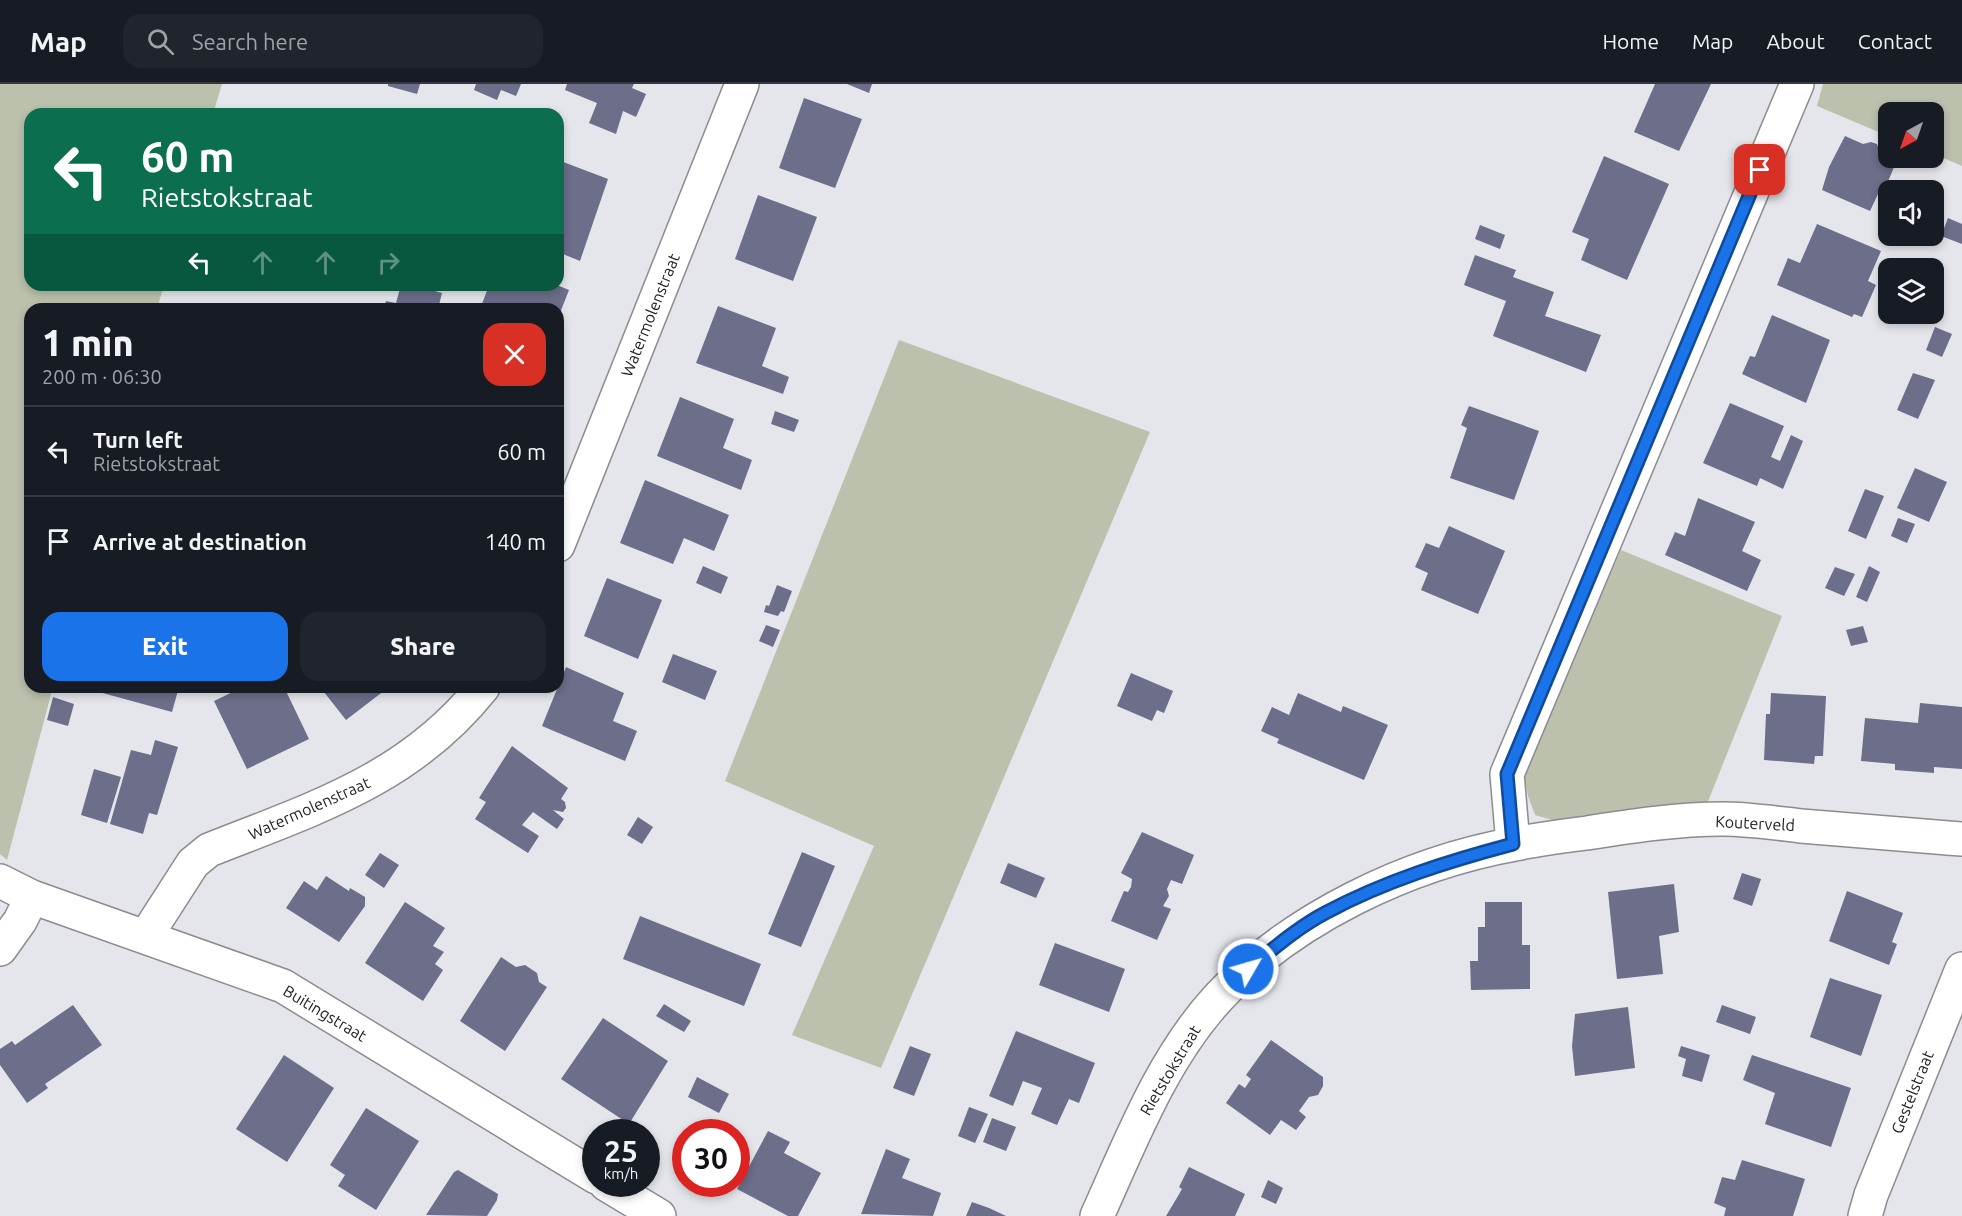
<!DOCTYPE html>
<meta charset="utf-8">
<style>
body{margin:0;font-family:Ubuntu,sans-serif;background:#20242c;color:#f1f3f6;height:100vh;display:flex;flex-direction:column;font-size:22px;white-space:nowrap}
*{box-sizing:border-box;margin:0}
p{font-size:20px;color:#9ea1a6}
.icon{flex:none;width:33px;height:33px;fill:none;stroke:currentColor;stroke-width:2;stroke-linecap:round;stroke-linejoin:round}
.map{position:relative;flex:1;overflow:hidden}
.drawer{position:absolute;left:24px;top:219px;width:540px;height:390px;display:flex;flex-direction:column;background:#171b24;border-radius:18px;box-shadow:0 3px 9px #0003}
.drawer>*{flex:none}
.top-card{position:absolute;left:24px;top:24px;width:540px;height:183px;border-radius:18px;box-shadow:0 3px 9px #0003;background:#0b6e4f;color:#fff;overflow:hidden}
.needle{width:39px;rotate:220deg}
.tools{position:absolute;left:1878px;top:18px;display:grid;gap:12px}
.tools a{display:grid;place-items:center;width:66px;height:66px;border-radius:12px;background:#171b24;box-shadow:0 3px 9px #0003;font-size:30px}
.speed{position:absolute;left:582px;top:1035px;display:flex;gap:12px;font-size:30px;font-weight:700;text-align:center}
.speed>*{display:grid;place-content:center;width:78px;height:78px;border-radius:50%;background:#171b24;box-shadow:0 3px 9px #0003;line-height:1}
.speed small{font-size:15px;font-weight:400}
.speed .limit{border:9px solid #d22;background:#fff;color:#111}
.pin{position:absolute;display:grid;place-items:center;width:51px;height:51px;color:#fff;margin:-26px;border-radius:12px;box-shadow:0 3px 9px #0006}
.me{position:absolute;width:66px;margin:-33px;rotate:52deg;stroke-linejoin:round;filter:drop-shadow(0 0 4px #0008)}
.turn{display:flex;align-items:center;gap:21px;height:126px;padding:0 18px;font-size:27px}
.turn .icon{width:78px;height:78px;stroke-width:2.5}
.turn b{display:block;font-size:42px;line-height:51px}
.lanes{display:flex;align-items:center;height:57px;padding:0 18px;background:#0003;justify-content:center;gap:30px;direction:ltr}
.lanes .off{opacity:.35}
.round{display:grid;place-items:center;flex:none;width:63px;height:63px;border-radius:18px;background:#20242c}
.headline{display:flex;align-items:center;justify-content:space-between;height:102px;padding:0 18px}
h1{font-size:36px;font-weight:800;line-height:45px}
.button{display:flex;gap:12px;margin-top:auto;padding:12px 18px}
.button a{flex:1;height:69px;border-radius:18px;background:#1a73e8;color:#fff;font-size:24px;font-weight:800;line-height:69px;text-align:center}
.button a+a{background:#20242c;color:#f1f3f6}
ul{padding:0;list-style:none}
li{display:flex;align-items:center;gap:18px;height:90px;padding:0 18px;border-top:2px solid #363941}
li div{flex:1}
li b{display:block;font-size:22px}
li em{font-style:normal}
header{display:flex;align-items:center;gap:36px;box-sizing:border-box;height:84px;padding:0 30px;background:#171b24;border-bottom:2px solid #363941}
header strong{font-size:28px}
nav{display:flex;gap:33px;margin-inline-start:auto;font-size:21px}
.search{width:420px;height:54px;background:#20242c;display:flex;align-items:center;gap:15px;box-sizing:border-box;padding:0 21px;border-radius:18px;color:#9ea1a6;font-size:22px}
.map>svg:first-child{display:block}
.green{fill:#bbc1ad}
.building{fill:#6c6e8a}
.lines{fill:none;stroke-linecap:round;stroke-linejoin:round}
.minor-casing{stroke:#8b8b90;stroke-width:36}
.minor{stroke:#fff;stroke-width:33}
.route-casing{stroke:#114b97;stroke-width:15}
.route{stroke:#1a73e8;stroke-width:10}
.labels{text-anchor:middle;dominant-baseline:central;stroke-width:4.5;stroke-linejoin:round;paint-order:stroke}
.street-label{font-size:16px;fill:#212123;stroke:#fff}
</style>
<header>
<strong>Map</strong>
<div class="search"><svg class="icon" aria-label="search" viewBox="0 0 24 24"><circle cx="10" cy="10" r="6"/><path d="M15 15l6 6"/></svg>Search here</div>
<nav><a>Home</a><a>Map</a><a>About</a><a>Contact</a></nav>
</header>
<div class="map">
<svg width="1962" height="1132" viewBox="0 0 1962 1132">
<rect width="100%" height="100%" fill="#e5e6eb"/>
<path class="green" d="M 0,0 L 222,0 L 213,30 L 30,30 L 30,201 L 164,201 L 157,225 L 30,225 L 30,603 L 53,603 L 7,776 L 0,770 Z
M 1823,0 L 1962,0 L 1962,82 L 1934,70 L 1934,28 L 1888,28 L 1888,52 L 1817,22 Z
M 899,256 L 1150,348 L 881,984 L 792,951 L 874,762 L 725,697 Z
M 1621,466 L 1782,532 L 1707,720 L 1639,724 L 1559,738 L 1535,731 L 1528,712 L 1523,688 Z"/>
<path class="building" d="M 388,0 L 420,0 L 417,10 L 388,2 Z
M 476,0 L 521,0 L 516,12 L 501,6 L 497,16 L 474,6 Z
M 567,0 L 634,0 L 632,4 L 646,10 L 636,33 L 623,27 L 616,50 L 589,39 L 597,19 L 565,6 Z
M 847,0 L 872,0 L 869,9 Z
M 1655,0 L 1711,0 L 1679,67 L 1634,48 Z
M 804,14 L 862,35 L 835,104 L 779,84 Z
M 1845,52 L 1863,60 L 1871,58 L 1877,60 L 1880,68 L 1897,76 L 1882,112 L 1878,110 L 1870,127 L 1822,106 L 1829,83 Z
M 1604,72 L 1669,100 L 1627,196 L 1581,176 L 1589,155 L 1572,148 Z
M 558,76 L 608,95 L 580,177 L 558,168 Z
M 758,111 L 817,133 L 793,197 L 735,175 Z
M 1948,134 L 1962,140 L 1962,160 L 1941,152 Z
M 1888,135 L 1888,152 L 1915,152 L 1911,161 L 1882,149 Z
M 1817,140 L 1881,167 L 1868,197 L 1876,201 L 1862,233 L 1854,230 L 1852,233 L 1777,201 L 1788,174 L 1800,179 Z
M 1480,141 L 1505,151 L 1500,165 L 1475,155 Z
M 1475,171 L 1516,186 L 1513,193 L 1554,208 L 1545,232 L 1601,251 L 1586,288 L 1493,252 L 1506,217 L 1464,201 Z
M 401,201 L 414,201 L 442,209 L 438,225 L 384,225 L 386,217 L 396,219 Z
M 480,201 L 557,201 L 569,206 L 558,234 L 558,225 L 480,225 L 488,204 Z
M 718,222 L 776,244 L 762,282 L 789,293 L 783,310 L 696,279 Z
M 1772,231 L 1830,256 L 1806,319 L 1742,290 L 1750,272 L 1755,273 Z
M 1935,243 L 1952,250 L 1942,273 L 1926,266 Z
M 1913,289 L 1935,296 L 1918,335 L 1897,326 Z
M 680,313 L 734,335 L 723,364 L 752,376 L 741,406 L 657,372 Z
M 1730,319 L 1784,342 L 1771,373 L 1780,377 L 1791,351 L 1803,357 L 1783,405 L 1760,394 L 1757,402 L 1703,379 Z
M 1469,322 L 1539,347 L 1514,416 L 1450,394 L 1467,344 L 1461,341 Z
M 775,327 L 799,336 L 794,348 L 771,340 Z
M 1915,384 L 1947,398 L 1929,438 L 1897,424 Z
M 645,396 L 729,431 L 714,467 L 684,454 L 673,480 L 620,459 Z
M 1865,405 L 1884,412 L 1866,455 L 1848,447 Z
M 1698,414 L 1755,438 L 1742,467 L 1761,476 L 1747,507 L 1665,471 L 1675,448 L 1685,452 Z
M 1898,434 L 1915,440 L 1907,459 L 1891,452 Z
M 1449,442 L 1505,467 L 1478,530 L 1421,506 L 1428,489 L 1415,483 L 1426,459 L 1439,464 Z
M 703,482 L 728,493 L 721,510 L 696,499 Z
M 1869,482 L 1880,488 L 1867,518 L 1856,513 Z
M 1835,483 L 1855,490 L 1844,512 L 1825,504 Z
M 607,494 L 662,516 L 638,575 L 584,552 Z
M 777,501 L 792,507 L 784,528 L 781,527 L 778,532 L 764,528 L 766,521 L 769,522 Z
M 766,541 L 780,546 L 773,563 L 759,557 Z
M 1863,542 L 1868,558 L 1851,562 L 1846,546 Z
M 673,570 L 717,587 L 705,616 L 662,598 Z
M 566,583 L 624,609 L 613,637 L 637,647 L 625,677 L 542,642 Z
M 1131,589 L 1173,607 L 1164,629 L 1157,626 L 1152,637 L 1117,622 Z
M 100,603 L 179,603 L 172,628 L 99,608 Z
M 243,603 L 280,603 L 283,609 L 286,607 L 309,655 L 247,685 L 214,617 Z
M 320,603 L 389,603 L 346,636 Z
M 1298,609 L 1341,628 L 1343,622 L 1388,641 L 1364,696 L 1277,659 L 1279,655 L 1261,647 L 1272,623 L 1289,631 Z
M 1771,609 L 1826,612 L 1823,672 L 1815,672 L 1814,680 L 1764,676 L 1766,630 L 1770,630 Z
M 53,613 L 74,620 L 68,642 L 47,636 Z
M 1920,619 L 1962,623 L 1962,685 L 1934,683 L 1934,689 L 1895,686 L 1895,680 L 1861,677 L 1865,634 L 1918,639 Z
M 155,656 L 178,663 L 157,731 L 149,729 L 143,750 L 110,740 L 131,666 L 151,671 Z
M 512,662 L 568,704 L 561,715 L 565,718 L 566,724 L 563,728 L 553,726 L 564,735 L 557,745 L 533,728 L 522,741 L 539,752 L 528,769 L 475,735 L 486,718 L 479,714 Z
M 94,685 L 121,693 L 107,739 L 81,731 Z
M 638,733 L 653,743 L 642,760 L 627,751 Z
M 1142,748 L 1194,771 L 1182,800 L 1171,796 L 1167,805 L 1169,812 L 1163,822 L 1171,825 L 1157,856 L 1111,837 L 1124,807 L 1128,808 L 1131,803 L 1132,795 L 1121,789 Z
M 802,768 L 835,782 L 801,863 L 768,850 Z
M 380,769 L 399,781 L 384,804 L 365,791 Z
M 1008,779 L 1045,794 L 1036,814 L 1000,799 Z
M 1742,789 L 1761,795 L 1752,822 L 1733,815 Z
M 326,792 L 349,807 L 350,804 L 365,813 L 365,822 L 339,858 L 286,824 L 304,797 L 317,806 Z
M 1674,800 L 1679,848 L 1659,852 L 1663,890 L 1617,895 L 1608,808 Z
M 1847,807 L 1903,829 L 1892,858 L 1897,860 L 1889,881 L 1829,857 Z
M 405,818 L 445,844 L 433,862 L 444,868 L 435,880 L 443,886 L 423,917 L 365,879 Z
M 1485,818 L 1522,818 L 1522,861 L 1530,861 L 1530,905 L 1471,906 L 1470,877 L 1478,877 L 1478,843 L 1485,843 Z
M 640,832 L 761,880 L 744,922 L 623,875 Z
M 1055,859 L 1125,885 L 1109,928 L 1039,901 Z
M 501,873 L 516,883 L 525,881 L 537,889 L 539,898 L 547,903 L 505,967 L 460,937 Z
M 1830,894 L 1882,911 L 1861,972 L 1810,953 Z
M 664,920 L 691,937 L 684,948 L 656,932 Z
M 73,921 L 102,961 L 45,1000 L 48,1004 L 27,1019 L 0,981 L 0,965 L 12,957 L 15,961 Z
M 1722,921 L 1756,933 L 1750,950 L 1716,938 Z
M 1628,923 L 1635,984 L 1575,992 L 1572,962 L 1575,930 Z
M 603,934 L 668,977 L 629,1040 L 561,995 Z
M 1016,947 L 1095,979 L 1079,1019 L 1069,1015 L 1057,1041 L 1031,1030 L 1042,1004 L 1023,997 L 1013,1022 L 989,1012 Z
M 1271,956 L 1323,993 L 1323,1002 L 1318,1011 L 1309,1013 L 1299,1027 L 1306,1033 L 1296,1046 L 1281,1036 L 1270,1051 L 1226,1019 L 1239,1000 L 1245,1004 L 1251,995 L 1246,991 Z
M 910,962 L 931,970 L 914,1012 L 893,1004 Z
M 1681,962 L 1710,971 L 1702,998 L 1682,992 L 1686,975 L 1678,972 Z
M 284,971 L 334,1004 L 287,1078 L 236,1045 Z
M 1752,971 L 1851,1004 L 1831,1063 L 1765,1040 L 1775,1009 L 1743,996 Z
M 697,993 L 729,1010 L 719,1029 L 688,1013 Z
M 969,1023 L 988,1030 L 975,1059 L 958,1052 Z
M 366,1024 L 419,1057 L 376,1126 L 338,1102 L 345,1091 L 330,1081 Z
M 992,1034 L 1016,1043 L 1006,1067 L 983,1058 Z
M 768,1047 L 790,1058 L 784,1069 L 821,1089 L 798,1132 L 788,1132 L 737,1105 Z
M 886,1065 L 910,1075 L 902,1094 L 941,1109 L 933,1132 L 861,1130 Z
M 1742,1076 L 1805,1095 L 1793,1132 L 1724,1132 L 1726,1124 L 1714,1119 L 1722,1093 L 1735,1096 Z
M 1189,1083 L 1245,1110 L 1235,1132 L 1166,1132 L 1178,1112 L 1182,1105 L 1179,1103 Z
M 458,1086 L 498,1110 L 497,1116 L 487,1132 L 426,1131 L 454,1088 Z
M 1268,1096 L 1283,1104 L 1276,1120 L 1261,1113 Z
M 972,1118 L 989,1124 L 1006,1132 L 966,1132 Z"/>
<g class="lines">
<g class="minor-casing">
<path id="minor" d="M 558,461 L 742,0
M 1513,760 L 1507,690 L 1797,0
M 0,797 L 32,813 L 283,902 L 596,1093
M 146,852 L 193,779 L 209,766 C 315,724 410,695 483,603
M 0,865 L 20,837 L 32,813
M 606,1100 L 659,1132
M 1097,1132 C 1131,1057 1162,975 1218,914 C 1292,834 1409,779 1515,760 C 1539,755 1563,752 1587,749 C 1631,742 1678,735 1723,735 C 1748,735 1775,739 1801,742 C 1854,746 1908,751 1962,755
M 1865,1132 L 1871,1111 L 1962,885"/>
</g>
<use href="#minor" class="minor"/>
</g>
<g class="lines">
<g class="route-casing">
<path id="route" d="M 1248,885 C 1273,865 1298,843 1327,828 C 1385,797 1449,777 1513,760 L 1507,690 L 1760,86"/>
</g>
<use href="#route" class="route"/>
</g>
<g class="labels">
<g class="street-label">
<text transform="translate(650 231) rotate(-68)">Watermolenstraat</text>
<text transform="translate(309 724) rotate(-24)">Watermolenstraat</text>
<text transform="translate(1755 739) rotate(3)">Kouterveld</text>
<text transform="translate(325 929) rotate(31)">Buitingstraat</text>
<text transform="translate(1170 986) rotate(-59)">Rietstokstraat</text>
<text transform="translate(1912 1008) rotate(-68)">Gestelstraat</text>
</g>
</g>
</svg>
<div class="tools">
<a><svg class="needle" viewBox="-14 -14 28 28"><path d="M0-13l5 13h-10z" fill="#e53935"/><path d="M0 13l5-13h-10z" fill="#9ea1a6"/></svg></a>
<a><svg class="icon" aria-label="sound" viewBox="0 0 24 24"><path d="M4 9h4l5-4v14l-5-4H4zM17 9q2 3 0 6"/></svg></a>
<a><svg class="icon" aria-label="layers" viewBox="0 0 24 24"><path d="M12 4l9 5-9 5-9-5zM3 14l9 5 9-5"/></svg></a>
</div>
<div class="speed"><div>25<small>km/h</small></div><div class="limit">30</div></div>
<div class="pin" style="left:1760px;top:86px;background:#d93025"><svg class="icon" aria-label="arrive" viewBox="0 0 24 24"><path d="M6 21V4h12l-3 4 3 4H6"/></svg></div>
<svg class="me" style="left:1248px;top:885px" viewBox="-20 -20 40 40"><circle r="17" fill="#1a73e8" stroke="#fff" stroke-width="3"/><path d="M0-11L8 9 0 5-8 9z" fill="#fff"/></svg>
<div class="top-card">
<div class="turn"><svg class="icon" aria-label="left" viewBox="0 0 24 24"><path d="M17 20v-9H6M10 6l-5 5 5 5"/></svg><div><b>60 m</b>Rietstokstraat</div></div>
<div class="lanes"><svg class="icon" aria-label="left" viewBox="0 0 24 24"><path d="M17 20v-9H6M10 6l-5 5 5 5"/></svg><svg class="icon off" aria-label="ahead" viewBox="0 0 24 24"><path d="M12 20V5M6 11l6-6 6 6"/></svg><svg class="icon off" aria-label="ahead" viewBox="0 0 24 24"><path d="M12 20V5M6 11l6-6 6 6"/></svg><svg class="icon off" aria-label="right" viewBox="0 0 24 24"><path d="M7 20v-9h11M14 6l5 5-5 5"/></svg></div>
</div>
<section class="drawer">
<div class="headline"><div><h1>1 min</h1><p>200 m · 06:30</p></div><a class="round" style="background:#d93025;color:#fff"><svg class="icon" aria-label="close" viewBox="0 0 24 24"><path d="M6 6l12 12M18 6L6 18"/></svg></a></div>
<ul>
<li><svg class="icon" aria-label="left" viewBox="0 0 24 24"><path d="M17 20v-9H6M10 6l-5 5 5 5"/></svg><div><b>Turn left</b><p>Rietstokstraat</p></div><em>60 m</em></li>
<li><svg class="icon" aria-label="arrive" viewBox="0 0 24 24"><path d="M6 21V4h12l-3 4 3 4H6"/></svg><div><b>Arrive at destination</b></div><em>140 m</em></li>
</ul>
<div class="button"><a>Exit</a><a>Share</a></div>
</section>
</div>
